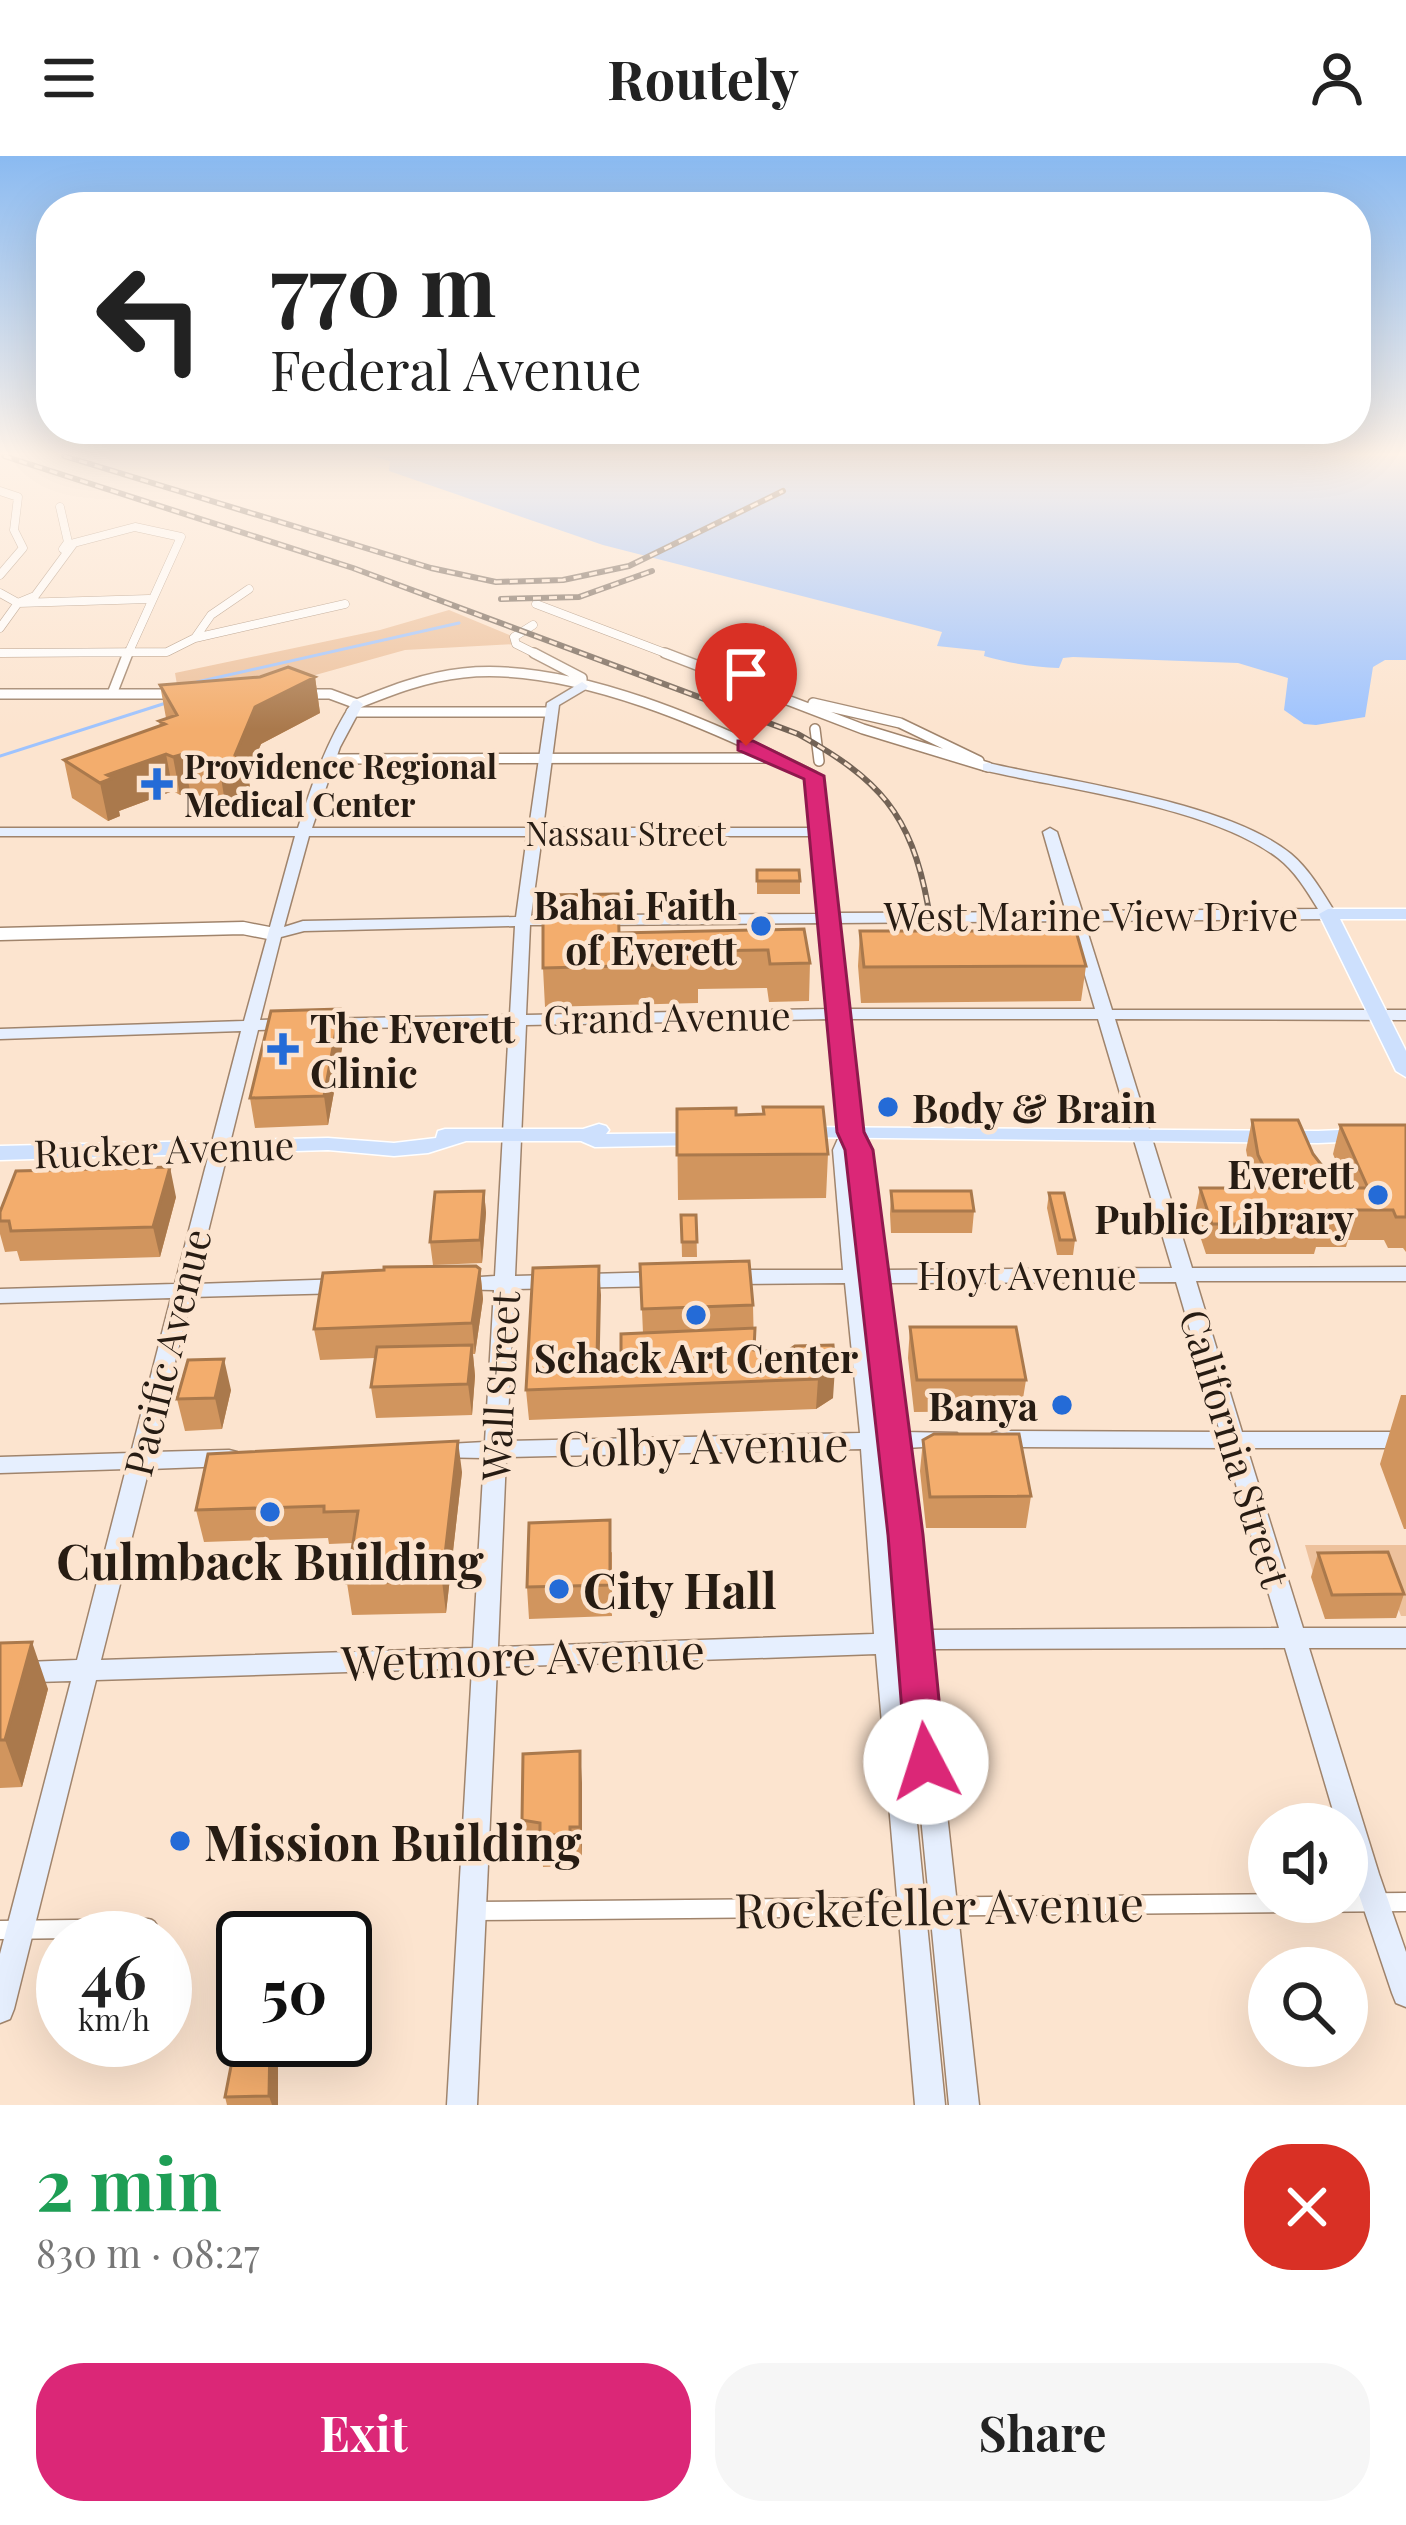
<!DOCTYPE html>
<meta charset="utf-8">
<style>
body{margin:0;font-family:"Playfair Display",serif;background:#f6f6f6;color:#222;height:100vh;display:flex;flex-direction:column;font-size:45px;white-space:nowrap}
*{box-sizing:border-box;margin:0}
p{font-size:39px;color:#767676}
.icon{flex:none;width:66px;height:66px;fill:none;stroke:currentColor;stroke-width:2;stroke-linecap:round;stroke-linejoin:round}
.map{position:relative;height:1949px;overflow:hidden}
.panel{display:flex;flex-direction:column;background:#fff;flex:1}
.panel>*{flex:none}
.banner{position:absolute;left:36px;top:36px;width:1335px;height:252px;border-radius:48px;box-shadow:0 12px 48px #0002;background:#fff;color:#222;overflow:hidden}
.controls{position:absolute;left:1248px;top:1647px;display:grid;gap:24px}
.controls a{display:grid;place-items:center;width:120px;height:120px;border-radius:50%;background:#fff;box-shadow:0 12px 48px #0002;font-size:60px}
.speed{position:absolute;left:36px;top:1755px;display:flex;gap:24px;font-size:60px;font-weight:700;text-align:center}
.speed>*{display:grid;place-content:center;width:156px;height:156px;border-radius:50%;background:#fff;box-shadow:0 12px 48px #0002;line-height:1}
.speed small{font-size:30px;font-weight:400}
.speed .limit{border:6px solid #111;border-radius:18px;background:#fff;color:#111}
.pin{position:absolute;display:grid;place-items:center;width:102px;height:102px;color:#fff;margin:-123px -51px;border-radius:50% 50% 50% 0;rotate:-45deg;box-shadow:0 0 12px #0007}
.pin .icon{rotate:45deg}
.me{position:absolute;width:132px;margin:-66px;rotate:355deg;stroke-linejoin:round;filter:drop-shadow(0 0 9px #0008)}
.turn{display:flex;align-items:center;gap:42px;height:252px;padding:0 36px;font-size:54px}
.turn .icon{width:156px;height:156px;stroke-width:2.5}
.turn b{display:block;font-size:84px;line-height:102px}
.round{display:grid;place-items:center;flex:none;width:126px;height:126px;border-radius:48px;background:#f6f6f6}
.summary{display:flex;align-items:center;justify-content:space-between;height:204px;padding:0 36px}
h1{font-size:72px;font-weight:700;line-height:90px;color:#1e9e55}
.primary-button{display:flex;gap:24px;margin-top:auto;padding:24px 36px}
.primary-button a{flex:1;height:138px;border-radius:48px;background:#db2777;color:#fff;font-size:48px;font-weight:700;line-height:138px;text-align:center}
.primary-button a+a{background:#f6f6f6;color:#222}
header{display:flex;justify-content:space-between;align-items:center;height:156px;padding:0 36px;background:#fff;font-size:54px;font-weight:700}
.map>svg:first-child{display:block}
.green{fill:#edc19c}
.water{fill:#9ec3fe}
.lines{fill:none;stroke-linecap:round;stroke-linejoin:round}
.stream{stroke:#9ec3fe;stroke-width:3}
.street-far3-casing{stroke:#a0846c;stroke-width:9}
.street-far2-casing{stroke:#a0846c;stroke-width:12}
.street-far1-casing{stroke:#a0846c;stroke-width:15}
.street-casing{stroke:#a0846c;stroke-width:21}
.secondary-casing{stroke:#a0846c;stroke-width:3}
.primary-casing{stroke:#fff;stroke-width:3}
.street-far3{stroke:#fff;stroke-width:8}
.street-far2{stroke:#fff;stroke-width:9}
.street-far1{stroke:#fff;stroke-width:12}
.street{stroke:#fff;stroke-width:18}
.secondary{fill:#e6effe;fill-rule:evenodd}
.primary{fill:#cde0fd;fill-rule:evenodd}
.rail-casing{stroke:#736356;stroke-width:6}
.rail{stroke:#fce4cf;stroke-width:3;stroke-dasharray:8;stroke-linecap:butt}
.wall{fill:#d1955e}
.shaded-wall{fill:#aa794c}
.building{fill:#f3ad6d;stroke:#aa794c;stroke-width:3}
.route{fill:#db2777;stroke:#8e194d;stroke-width:3}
.poi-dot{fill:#246bd7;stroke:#fce4cf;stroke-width:4.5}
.labels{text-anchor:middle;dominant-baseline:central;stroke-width:9;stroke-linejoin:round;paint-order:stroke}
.far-poi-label{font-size:33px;font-weight:bold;fill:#271c13;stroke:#fce4cf;text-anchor:start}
.far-street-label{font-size:33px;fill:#271c13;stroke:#fce4cf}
.poi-label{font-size:39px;font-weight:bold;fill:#271c13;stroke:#fce4cf;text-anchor:end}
.street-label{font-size:39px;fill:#271c13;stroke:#fce4cf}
.near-street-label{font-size:48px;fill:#271c13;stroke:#fce4cf}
.near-poi-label{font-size:48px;font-weight:bold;fill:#271c13;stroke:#fce4cf;text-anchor:start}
</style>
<header><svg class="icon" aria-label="menu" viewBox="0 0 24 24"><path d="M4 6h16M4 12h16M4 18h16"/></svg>Routely<svg class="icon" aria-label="person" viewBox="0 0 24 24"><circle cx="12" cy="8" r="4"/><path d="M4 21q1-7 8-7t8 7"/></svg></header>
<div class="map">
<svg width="1406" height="1949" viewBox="0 0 1406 1949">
<rect width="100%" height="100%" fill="#fce4cf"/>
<path class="green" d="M 449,454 L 514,481 L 516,488 L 405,494 L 301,523 L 178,535 L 175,517 L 380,474 Z
M 1305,1389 L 1406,1389 L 1406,1460 L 1401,1460 L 1385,1417 L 1313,1417 Z"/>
<path class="water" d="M 371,300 L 1406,300 L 1406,504 L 1385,504 L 1373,511 L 1365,561 L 1316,569 L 1304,568 L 1284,554 L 1288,522 L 1238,507 L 1073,501 L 1063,502 L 1059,512 C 1034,511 1008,507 984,500 L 985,495 L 937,490 L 942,476 L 603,389 L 389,315 L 390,305 Z"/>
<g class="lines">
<path class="stream" d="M 197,526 L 459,467
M 0,600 L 166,547"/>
<g class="street-far3-casing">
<path id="street-far3" d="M 0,335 L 18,341 L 14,374 L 23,392 L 0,419
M 60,351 L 68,386 L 63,393
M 0,437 L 18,447 L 149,443
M 536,448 L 673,500
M 533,469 L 514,481 L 516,488 L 540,500
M 0,472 L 18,447 L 35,440 L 74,387 L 135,371 L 181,381 L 127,500
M 195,482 L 211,459 L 249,433
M 0,497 L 167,496 L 195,482 L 345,448"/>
</g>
<g class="street-far2-casing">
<path id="street-far2" d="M 534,497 L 582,522 L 582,528
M 665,497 L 863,573 L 988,611
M 0,538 L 173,538
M 112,538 L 128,497
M 301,538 L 330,538 L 357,548 C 392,534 425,521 463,517 C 572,505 718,572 814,620
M 813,547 L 900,567 L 979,605
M 351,556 L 552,556
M 815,573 L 819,605
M 332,603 L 769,602"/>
</g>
<g class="street-far1-casing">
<path id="street-far1" d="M 0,778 L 243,772 L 274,778"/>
</g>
<g class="street-casing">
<path id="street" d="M 472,1755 L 1406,1746
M 0,1774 L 148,1772"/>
</g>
<g class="secondary-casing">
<path id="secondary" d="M 582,526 L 588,530 L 586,533 L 559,549 L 543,672 L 812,672 L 807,620 L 814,616 L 821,620 L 836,757 L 1066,756 L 1043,676 L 1050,672 L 1057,676 L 1082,755 L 1318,753 C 1307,735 1295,715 1278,702 C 1209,650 1068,634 983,614 L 983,608 L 988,607 C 1070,626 1228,646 1291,698 C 1310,714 1323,737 1336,758 L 1328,763 L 1084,765 L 1112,854 L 1406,854 L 1406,864 L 1115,863 L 1192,1112 L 1406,1111 L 1406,1125 L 1196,1125 L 1242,1276 L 1406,1276 L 1406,1292 L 1247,1292 L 1303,1472 L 1406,1472 L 1406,1492 L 1309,1492 L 1379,1718 L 1406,1796 L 1406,1851 L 1396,1847 L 1392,1837 L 1347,1703 L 1347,1668 L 1337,1668 L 1285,1492 L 937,1493 L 929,1494 L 979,1949 L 949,1949 L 905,1496 L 900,1496 L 945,1949 L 915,1949 L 876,1498 L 497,1511 L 477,1949 L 447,1949 L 472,1512 L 96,1524 L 14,1853 L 10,1863 L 0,1867 L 0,1798 L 71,1525 L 0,1527 L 0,1507 L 77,1504 L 126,1313 L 0,1317 L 0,1301 L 131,1297 L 171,1142 L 0,1147 L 0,1133 L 175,1128 L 241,875 L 0,883 L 0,873 L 244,865 L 295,680 L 0,680 L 0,672 L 298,672 C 312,628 327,584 353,545 L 357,544 L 363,548 L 340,591 L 312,672 L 529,672 L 547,547 ZM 309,680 L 527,680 L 516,761 L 303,765 L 284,771 ZM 542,680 L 813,680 L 820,758 L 595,759 L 587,764 L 595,769 L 821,767 L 829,853 L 526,859 L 530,769 L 568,769 L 576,764 L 568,759 L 531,760 ZM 1069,765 L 1095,853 L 846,853 L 837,767 ZM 515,770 L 510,859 L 317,863 L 309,868 L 317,873 L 509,869 L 495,1120 L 450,1123 L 447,1128 L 450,1133 L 494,1134 L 485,1286 L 429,1289 L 426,1295 L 429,1301 L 484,1302 L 473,1492 L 101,1504 L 149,1313 L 229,1310 L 237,1308 L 240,1302 L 237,1296 L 229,1294 L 153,1296 L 191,1141 L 345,1137 L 352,1135 L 355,1130 L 352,1125 L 345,1123 L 195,1128 L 258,874 L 289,873 L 297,868 L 289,863 L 260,864 L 281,781 L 304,775 ZM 830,863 L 841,976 L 833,994 L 843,1114 L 727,1114 L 720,1116 L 717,1121 L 720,1126 L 727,1128 L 845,1127 L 860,1277 L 507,1285 L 514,1133 L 663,1130 L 670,1128 L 673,1123 L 670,1118 L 663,1116 L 515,1120 L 526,869 ZM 847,863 L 1098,863 L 1172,1112 L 883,1114 L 868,994 L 859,976 ZM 1176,1126 L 1220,1276 L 1000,1275 L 992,1277 L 989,1283 L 992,1289 L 1000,1291 L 1225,1292 L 1279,1472 L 927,1474 L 906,1292 L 957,1289 L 960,1283 L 957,1277 L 904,1276 L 885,1127 ZM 861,1293 L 874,1478 L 498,1491 L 506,1301 ZM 883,1293 L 903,1476 L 898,1476 Z"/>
</g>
<g class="primary-casing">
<path id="primary" d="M 1328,753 L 1406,753 L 1406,763 L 1340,763 L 1406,895 L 1406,921 L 1396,915 L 1319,758 Z
M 599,968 L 606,970 L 609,974 L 606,978 L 703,977 L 714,983 L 703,989 L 595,991 L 581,985 L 466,985 L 428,997 L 394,1000 L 328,994 L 0,1004 L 0,990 L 328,982 L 394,987 L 436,982 L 438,975 L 445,973 L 583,973 Z
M 800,971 L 1318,975 L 1406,971 L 1406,983 L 1318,987 L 793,981 L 789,977 Z"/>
</g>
<use href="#street-far3" class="street-far3"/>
<use href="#street-far2" class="street-far2"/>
<use href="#street-far1" class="street-far1"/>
<use href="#street" class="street"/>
<use href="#secondary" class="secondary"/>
<use href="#primary" class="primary"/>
<g class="rail-casing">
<path id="rail" d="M 4,300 L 353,412 L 798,578 C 879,623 911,657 928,750
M 64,300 L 431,412 L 496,426 L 563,424 L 629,410 L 783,335
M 501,443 L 579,441 L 652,415"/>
</g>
<use href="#rail" class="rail"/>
</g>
<path class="wall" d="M 315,521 L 320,557 L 261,588 L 248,619 L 252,644 L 226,653 L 190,635 L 180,639 L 173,635 L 119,655 L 120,660 L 108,665 L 72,642 L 64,604 L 160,570 L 159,565 L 166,562 L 160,529 Z
M 757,714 L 800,725 L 800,738 L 757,738 Z
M 804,773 L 810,807 L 809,845 L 769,846 L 767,832 L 698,833 L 698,847 L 545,851 L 543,812 L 619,777 Z
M 860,775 L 1086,810 L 1081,845 L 861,847 L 858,810 Z
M 344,881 L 328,969 L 255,972 L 250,942 Z
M 677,953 L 736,959 L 828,998 L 826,1042 L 678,1044 Z
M 1252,964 L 1313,998 L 1339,1032 L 1347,1032 L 1333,998 L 1340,969 L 1406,969 L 1406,1096 L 1403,1092 L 1388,1092 L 1384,1084 L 1348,1084 L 1346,1091 L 1316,1091 L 1314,1098 L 1206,1098 L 1194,1062 L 1200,1032 L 1253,1032 L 1246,994 Z
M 484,1035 L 486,1057 L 482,1107 L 433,1109 L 430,1086 Z
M 891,1035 L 974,1055 L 972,1077 L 891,1077 L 890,1058 Z
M 1049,1037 L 1075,1084 L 1073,1099 L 1057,1099 L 1047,1052 Z
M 176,1041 L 160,1101 L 20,1105 L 17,1095 L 5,1096 L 0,1078 L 0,1056 Z
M 681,1059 L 696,1059 L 697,1101 L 682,1101 Z
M 640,1108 L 753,1149 L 754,1194 L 785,1197 L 795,1190 L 833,1242 L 816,1253 L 529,1264 L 526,1234 L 599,1110 L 599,1203 L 621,1202 L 643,1177 Z
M 480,1113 L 483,1143 L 475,1198 L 473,1198 L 475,1220 L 472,1259 L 376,1262 L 371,1231 L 375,1202 L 320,1204 L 314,1173 Z
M 910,1171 L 1026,1224 L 1021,1255 L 914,1256 L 908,1202 Z
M 231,1234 L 222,1273 L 185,1275 L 177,1243 Z
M 1401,1239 L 1406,1239 L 1406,1373 L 1404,1373 L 1380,1308 Z
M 923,1284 L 1031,1340 L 1026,1372 L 926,1372 L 920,1315 Z
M 462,1316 L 446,1457 L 352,1459 L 347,1427 L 353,1387 L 329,1388 L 328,1382 L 204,1386 L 196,1354 Z
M 612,1396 L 612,1460 L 529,1463 L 527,1431 Z
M 1318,1397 L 1404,1438 L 1396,1462 L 1325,1463 L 1311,1421 Z
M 0,1487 L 48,1533 L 22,1631 L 0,1632 Z
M 580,1595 L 582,1702 L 572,1703 L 572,1710 L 543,1711 L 542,1699 L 525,1696 L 522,1664 Z
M 243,1884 L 278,1884 L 278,1949 L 227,1949 L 225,1941 Z"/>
<path class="shaded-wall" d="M 315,521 L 320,557 L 261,588 L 248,619 L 252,644 L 226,653 L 220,615 L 235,599 L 255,551 Z
M 166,598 L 173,635 L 119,655 L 120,660 L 108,665 L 100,627 L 107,619 Z
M 183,598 L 190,635 L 180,639 L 173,601 Z
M 340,853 L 344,881 L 328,969 L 324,940 Z
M 170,1011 L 176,1041 L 160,1101 L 153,1071 Z
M 484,1035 L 486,1057 L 482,1107 L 480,1084 Z
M 599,1110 L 601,1139 L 599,1232 L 597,1203 Z
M 480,1113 L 483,1143 L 475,1198 L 472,1167 Z
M 472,1189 L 475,1220 L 472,1259 L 468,1228 Z
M 224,1203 L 231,1234 L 222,1273 L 215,1242 Z
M 835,1212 L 833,1242 L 816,1253 L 818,1223 Z
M 458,1285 L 462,1316 L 446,1457 L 442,1425 Z
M 32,1486 L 48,1533 L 22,1631 L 5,1584 Z
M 580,1595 L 582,1627 L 582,1702 L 580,1671 Z
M 270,1884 L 278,1884 L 278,1949 L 272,1949 L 269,1940 Z"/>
<path class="building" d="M 288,511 L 315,521 L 255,551 L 235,599 L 246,606 L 220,615 L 183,598 L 173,601 L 166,598 L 107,619 L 113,622 L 100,627 L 64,604 L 165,568 L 159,565 L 177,559 L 160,529 L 260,521 Z
M 757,714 L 799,714 L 800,725 L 757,725 Z
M 618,738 L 619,777 L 804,773 L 810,807 L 770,808 L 768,794 L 697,795 L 698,808 L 543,812 L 543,739 Z
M 860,775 L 1076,775 L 1086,810 L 864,811 Z
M 340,853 L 324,940 L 250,942 L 271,855 Z
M 763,951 L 823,951 L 828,998 L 677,999 L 677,953 L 736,952 L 736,959 L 764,958 Z
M 1252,964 L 1298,964 L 1313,998 L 1339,1032 L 1368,1032 L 1340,969 L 1406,969 L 1406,1061 L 1396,1061 L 1393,1054 L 1351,1054 L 1354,1061 L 1318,1061 L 1322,1068 L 1212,1068 L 1200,1032 L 1274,1032 L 1258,999 Z
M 170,1011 L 153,1071 L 11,1075 L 9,1065 L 0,1065 L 0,1056 L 16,1015 Z
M 484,1035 L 480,1084 L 430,1086 L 435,1036 Z
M 891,1035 L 971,1035 L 974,1055 L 893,1055 Z
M 1049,1037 L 1064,1037 L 1075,1084 L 1060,1084 Z
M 681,1059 L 696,1059 L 697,1086 L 682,1086 Z
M 749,1105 L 753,1149 L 642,1153 L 640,1108 Z
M 476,1110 L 480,1113 L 472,1167 L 314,1173 L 323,1117 L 384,1114 L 384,1111 Z
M 599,1110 L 597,1203 L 621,1202 L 621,1178 L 755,1172 L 754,1194 L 785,1197 L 795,1190 L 833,1189 L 835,1212 L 818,1223 L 526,1234 L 533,1112 Z
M 910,1171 L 1016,1171 L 1026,1224 L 917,1224 Z
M 472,1189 L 468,1228 L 371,1231 L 377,1191 Z
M 224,1203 L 215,1242 L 177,1243 L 188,1204 Z
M 934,1278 L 1019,1278 L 1031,1340 L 930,1341 L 923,1284 Z
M 458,1285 L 442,1425 L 347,1427 L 358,1355 L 324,1356 L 324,1350 L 196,1354 L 208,1298 Z
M 610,1364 L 610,1429 L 527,1431 L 529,1367 Z
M 1388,1396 L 1404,1438 L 1332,1439 L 1318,1397 Z
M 32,1486 L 5,1584 L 0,1584 L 0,1487 Z
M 580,1595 L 580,1671 L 570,1671 L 570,1678 L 540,1680 L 540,1667 L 522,1664 L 523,1598 Z
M 243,1849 L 243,1884 L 270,1884 L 269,1940 L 225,1941 Z"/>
<linearGradient id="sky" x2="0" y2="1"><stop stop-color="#8abaf1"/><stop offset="0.52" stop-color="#fef3e9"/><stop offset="1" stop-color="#fef3e9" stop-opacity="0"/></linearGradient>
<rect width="1406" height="573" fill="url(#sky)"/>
<path class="route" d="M 738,585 L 753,585 L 824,620 L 864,976 L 873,994 L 923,1379 L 945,1606 L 939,1618 L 926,1623 L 912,1618 L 906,1606 L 888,1379 L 845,994 L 837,976 L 804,623 L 738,594 Z"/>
<g class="poi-dot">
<path d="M151 610h12v12h12v12h-12v12h-12v-12h-12v-12h12z"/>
<circle cx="761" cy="770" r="12"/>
<path d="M277 875h12v12h12v12h-12v12h-12v-12h-12v-12h12z"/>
<circle cx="888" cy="951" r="12"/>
<circle cx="1378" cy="1039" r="12"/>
<circle cx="696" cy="1159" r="12"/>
<circle cx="1062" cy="1249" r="12"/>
<circle cx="270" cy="1356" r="12"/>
<circle cx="559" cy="1433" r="12"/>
<circle cx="180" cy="1685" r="12"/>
</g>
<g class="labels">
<g class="far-poi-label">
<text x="184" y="609">Providence Regional<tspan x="184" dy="38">Medical Center</tspan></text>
</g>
<g class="far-street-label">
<text x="626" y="676">Nassau Street</text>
</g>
<g class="poi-label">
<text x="737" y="748">Bahai Faith<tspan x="737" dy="45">of Everett</tspan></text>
<text x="310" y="871" text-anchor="start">The Everett<tspan x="310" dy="45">Clinic</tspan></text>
<text x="912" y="951" text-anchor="start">Body &amp; Brain</text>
<text x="1354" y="1017">Everett<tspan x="1354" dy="45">Public Library</tspan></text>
<text x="696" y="1201" text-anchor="middle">Schack Art Center</text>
<text x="1038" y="1249">Banya</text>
</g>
<g class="street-label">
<text x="1091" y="759">West Marine View Drive</text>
<text transform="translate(667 860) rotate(-1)">Grand Avenue</text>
<text transform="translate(164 992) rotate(-2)">Rucker Avenue</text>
<text x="1027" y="1118">Hoyt Avenue</text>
<text transform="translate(166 1196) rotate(-76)">Pacific Avenue</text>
<text transform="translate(499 1230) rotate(-87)">Wall Street</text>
<text transform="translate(1236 1292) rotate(73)">California Street</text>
</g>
<g class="near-street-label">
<text transform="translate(703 1288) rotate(-1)">Colby Avenue</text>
<text transform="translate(523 1499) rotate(-2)">Wetmore Avenue</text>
<text transform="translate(939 1749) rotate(-1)">Rockefeller Avenue</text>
</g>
<g class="near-poi-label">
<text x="270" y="1404" text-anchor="middle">Culmback Building</text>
<text x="583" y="1433">City Hall</text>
<text x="204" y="1685">Mission Building</text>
</g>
</g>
</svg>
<div class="controls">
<a><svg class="icon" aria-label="sound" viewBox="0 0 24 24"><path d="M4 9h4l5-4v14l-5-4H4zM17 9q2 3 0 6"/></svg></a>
<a><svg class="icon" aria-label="search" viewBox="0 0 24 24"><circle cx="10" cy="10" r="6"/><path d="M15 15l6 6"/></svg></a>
</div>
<div class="speed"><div>46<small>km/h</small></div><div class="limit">50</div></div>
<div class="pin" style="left:746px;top:590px;background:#d93025"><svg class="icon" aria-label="arrive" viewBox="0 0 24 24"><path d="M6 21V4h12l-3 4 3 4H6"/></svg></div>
<svg class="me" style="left:926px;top:1606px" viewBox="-20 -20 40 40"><circle r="19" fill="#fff"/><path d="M0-13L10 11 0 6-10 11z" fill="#db2777"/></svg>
<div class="banner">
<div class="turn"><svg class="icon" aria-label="left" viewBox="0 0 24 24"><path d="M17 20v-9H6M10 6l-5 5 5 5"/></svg><div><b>770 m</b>Federal Avenue</div></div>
</div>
</div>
<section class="panel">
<div class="summary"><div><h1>2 min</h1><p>830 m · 08:27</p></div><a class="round" style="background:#d93025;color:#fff"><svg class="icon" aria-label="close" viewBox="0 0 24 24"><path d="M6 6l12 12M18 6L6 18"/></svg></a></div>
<div class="primary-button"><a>Exit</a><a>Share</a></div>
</section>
